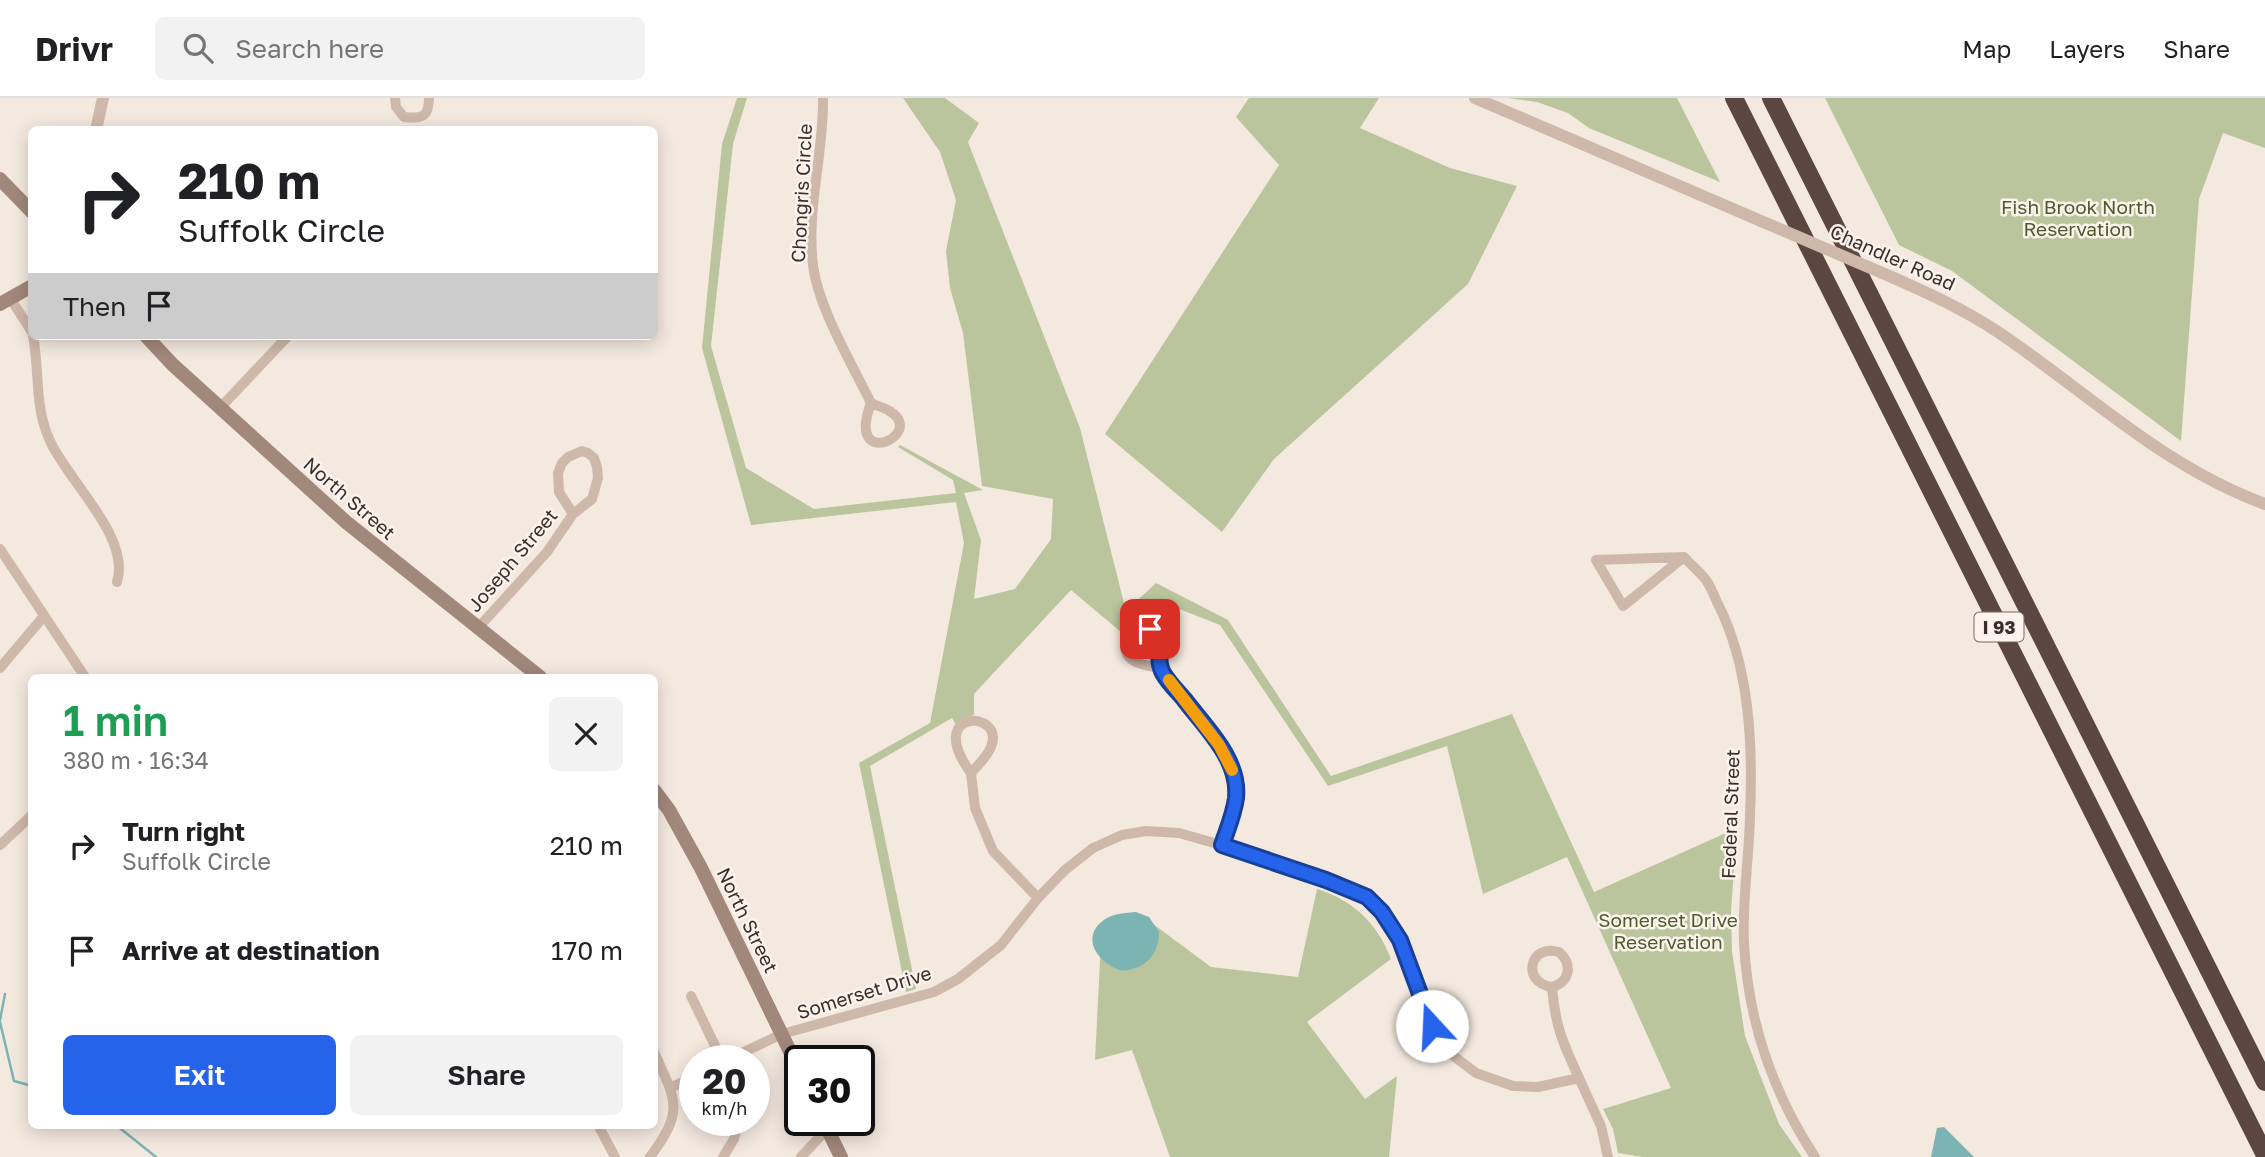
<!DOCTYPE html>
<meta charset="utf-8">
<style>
body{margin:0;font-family:"Golos Text",sans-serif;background:#f2f2f2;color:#202124;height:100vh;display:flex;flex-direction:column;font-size:26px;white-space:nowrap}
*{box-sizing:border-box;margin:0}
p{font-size:23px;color:#757577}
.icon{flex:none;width:38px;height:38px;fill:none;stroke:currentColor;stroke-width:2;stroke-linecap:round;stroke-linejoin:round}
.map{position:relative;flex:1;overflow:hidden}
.drawer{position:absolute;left:28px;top:576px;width:630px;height:455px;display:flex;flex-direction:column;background:#fff;border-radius:10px;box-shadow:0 4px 18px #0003}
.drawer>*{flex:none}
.hud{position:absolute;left:28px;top:28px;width:630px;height:214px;border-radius:10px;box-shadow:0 4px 18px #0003;background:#fff;color:#202124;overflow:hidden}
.speed{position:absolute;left:679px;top:947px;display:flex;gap:14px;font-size:35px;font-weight:700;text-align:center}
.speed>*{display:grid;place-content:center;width:91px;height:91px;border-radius:50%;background:#fff;box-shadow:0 4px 18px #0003;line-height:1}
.speed small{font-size:18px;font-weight:400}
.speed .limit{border:4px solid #111;border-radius:10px;background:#fff;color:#111}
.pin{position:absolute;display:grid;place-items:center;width:60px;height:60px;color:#fff;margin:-30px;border-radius:14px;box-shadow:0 4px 10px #0006}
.me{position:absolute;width:77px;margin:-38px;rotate:340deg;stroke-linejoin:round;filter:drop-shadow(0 0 5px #0008)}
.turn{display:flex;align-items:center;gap:24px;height:147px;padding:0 35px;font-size:32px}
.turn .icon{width:91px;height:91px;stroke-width:2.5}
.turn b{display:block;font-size:49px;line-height:60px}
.then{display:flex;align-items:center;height:66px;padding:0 35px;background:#0003;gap:14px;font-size:26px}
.round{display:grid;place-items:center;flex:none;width:74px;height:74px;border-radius:10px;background:#f2f2f2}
.head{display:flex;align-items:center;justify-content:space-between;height:119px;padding:0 35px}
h1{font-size:42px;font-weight:600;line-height:52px;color:#1e9e55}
.primary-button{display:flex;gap:14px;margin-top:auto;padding:14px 35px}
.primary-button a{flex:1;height:80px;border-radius:10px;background:#2563eb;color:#fff;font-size:28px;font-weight:600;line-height:80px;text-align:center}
.primary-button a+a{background:#f2f2f2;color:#202124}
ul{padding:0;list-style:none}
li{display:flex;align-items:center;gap:21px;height:105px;padding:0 35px}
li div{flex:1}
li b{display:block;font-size:26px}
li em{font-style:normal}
header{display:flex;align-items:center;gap:42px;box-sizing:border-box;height:98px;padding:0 35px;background:#fff;border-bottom:2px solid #e0e0e0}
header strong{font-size:33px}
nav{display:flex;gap:38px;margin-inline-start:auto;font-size:24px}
.search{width:490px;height:63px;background:#f2f2f2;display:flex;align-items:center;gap:18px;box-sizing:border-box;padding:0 24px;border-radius:10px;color:#757577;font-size:26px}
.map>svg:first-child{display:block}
.green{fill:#bac59e}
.water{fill:#7cb3b3}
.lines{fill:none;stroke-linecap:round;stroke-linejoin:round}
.stream{stroke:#7cb3b3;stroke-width:2.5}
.minor{stroke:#ceb8aa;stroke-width:10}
.tertiary{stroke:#ceb8aa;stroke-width:12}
.secondary{stroke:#a2877b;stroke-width:14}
.motorway{stroke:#5c4740;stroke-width:18}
.tertiary-bridge{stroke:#ceb8aa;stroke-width:12}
.route-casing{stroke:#184099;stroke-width:18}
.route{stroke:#2563eb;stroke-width:12}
.slow{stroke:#f59e0b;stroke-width:12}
.labels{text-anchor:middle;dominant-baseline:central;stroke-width:5;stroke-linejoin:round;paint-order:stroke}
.shield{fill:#fbf3ec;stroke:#756964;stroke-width:2}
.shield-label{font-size:18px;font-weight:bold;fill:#3b2e2a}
.street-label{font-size:19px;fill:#3b2e2a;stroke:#fbf3ec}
.park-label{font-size:19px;fill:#4c5a2c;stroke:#fbf3ec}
</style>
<header>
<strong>Drivr</strong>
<div class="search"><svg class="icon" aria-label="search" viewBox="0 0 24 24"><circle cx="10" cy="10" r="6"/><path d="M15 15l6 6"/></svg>Search here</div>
<nav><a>Map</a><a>Layers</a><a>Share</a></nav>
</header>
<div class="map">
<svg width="2265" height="1059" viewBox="0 0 2265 1059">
<rect width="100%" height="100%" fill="#f4e9df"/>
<path class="green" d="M 737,0 L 747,0 L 733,46 L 711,248 L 746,370 L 814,411 L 956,395 L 953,382 L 898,349 L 900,347 L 983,392 L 964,395 L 981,442 L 974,501 L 1015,491 L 1051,441 L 1053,401 L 982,388 L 963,235 L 950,190 L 946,153 L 956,102 L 940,54 L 903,0 L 945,0 L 979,25 L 968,44 L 1080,330 L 1126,513 L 1156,485 L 1228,522 L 1331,678 L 1512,616 L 1594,794 L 1737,730 L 1731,813 L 1732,854 L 1745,938 L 1779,1026 L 1802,1059 L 1643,1059 L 1618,1055 L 1613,1031 L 1603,1011 L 1671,990 L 1567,759 L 1483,796 L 1447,648 L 1328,688 L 1220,527 L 1159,503 L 1148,523 L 1133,525 L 1121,534 L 1071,492 L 974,596 L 974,617 L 964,620 L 956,627 L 952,620 L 870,668 L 916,891 L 906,894 L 859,665 L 930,625 L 964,445 L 956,404 L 751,427 L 702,250 L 722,46 Z
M 1249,0 L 1379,0 L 1360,30 L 1450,70 L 1517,88 L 1468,186 L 1274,361 L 1222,434 L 1105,336 L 1279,67 L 1236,19 Z
M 1508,0 L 1677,0 L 1720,84 L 1589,30 L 1568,15 L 1537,4 Z
M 1825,0 L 2265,0 L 2265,50 L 2223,35 L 2199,101 L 2181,343 L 1952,173 L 1899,147 Z
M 1317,791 C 1353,802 1378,826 1391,861 L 1307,924 L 1365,1001 L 1397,978 L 1389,1059 L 1170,1059 L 1132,952 L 1095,962 L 1102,824 L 1141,817 L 1211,869 L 1298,879 Z"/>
<path class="water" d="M 1136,814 L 1149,819 L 1159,834 C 1159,852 1151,865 1133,871 C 1128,872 1122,874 1117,871 C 1093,861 1080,834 1109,819 C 1117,815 1127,815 1136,814 Z
M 1944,1029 L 1974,1059 L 1931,1059 L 1937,1030 Z"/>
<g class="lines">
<path class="stream" d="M 0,922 L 5,896
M 0,924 L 14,983 L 32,988
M 116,1027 L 156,1059"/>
<path class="minor" d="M 395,0 L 396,9 L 404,19 C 422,21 429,19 429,0
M 823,0 C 824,55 806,112 813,167 C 818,209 852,266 871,305 C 877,308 886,310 891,314 C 926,337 845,374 871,305
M 10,200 L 32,234
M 33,238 C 40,274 34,309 50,343 C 68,383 131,439 117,484
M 220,310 L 288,238
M 0,451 L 85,579
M 1684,459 L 1596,462 L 1623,508 L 1684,459 C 1691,467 1700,474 1706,482 C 1711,489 1714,498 1718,506 C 1750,569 1753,648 1750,718 C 1749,761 1742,803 1744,845 C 1748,923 1773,995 1815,1059
M 478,530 L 547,454 L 573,416 L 592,401 L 598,380 L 597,369 L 594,360 L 588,355 L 582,353 L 568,359 L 562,365 L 558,375 L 559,394 L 573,416
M 0,570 L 44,518
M 1160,570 C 1150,568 1133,567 1127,556 C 1122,545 1128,533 1139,530 C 1170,524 1155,563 1163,574 C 1184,605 1230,648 1236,685 C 1239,706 1228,728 1221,747
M 971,675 C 923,610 1006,611 991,649 C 987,659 978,667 971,675 L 975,710 L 993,753 L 1038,800
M 0,747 L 32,717
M 1552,889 C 1521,885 1529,845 1559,854 C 1573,866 1570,884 1552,889 C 1555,928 1563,945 1579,980
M 691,898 L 722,962
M 727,962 L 782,936 L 934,894 L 958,881 L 1001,847 L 1038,800 L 1065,772 L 1093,750 L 1122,737 L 1146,733 L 1179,735 L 1221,747 L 1326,782 L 1367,799 L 1382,814 L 1400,842 L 1432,928 L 1438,939 L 1455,959 L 1476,975 L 1513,988 L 1538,989 L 1579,980 L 1601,1028 L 1608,1059
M 670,990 L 695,978
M 598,1027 L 615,1059
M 650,1059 C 684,1013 677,1004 654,954
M 723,1059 L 734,1041 L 739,1022
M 801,1059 L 827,1031"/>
<path class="tertiary" d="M 1475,0 L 1761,123
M 96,32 L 103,0
M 1894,180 C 1930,196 1965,212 1998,234 C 2086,293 2163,369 2265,406"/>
<path class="secondary" d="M 0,81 L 32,114
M 0,206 L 32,188
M 146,238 L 172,266 L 346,424 L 540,579
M 654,692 L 669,712 L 701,770 L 800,974
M 823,1022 L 841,1059"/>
<path class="motorway" d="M 1734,0 L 2265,1057
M 1771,0 L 2265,984"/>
<path class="tertiary-bridge" d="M 1761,123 L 1894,180"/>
</g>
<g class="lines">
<g class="route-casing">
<path id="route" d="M 1150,531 C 1168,542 1155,555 1161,570 C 1163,579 1178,594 1184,601 C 1205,629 1240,661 1236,700 C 1234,716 1227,732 1222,747 L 1326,782 L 1367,799 L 1382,814 L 1400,842 L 1432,928"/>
</g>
<use href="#route" class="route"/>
<path class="slow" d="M 1169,582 L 1219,647 L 1232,672"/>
</g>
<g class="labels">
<rect class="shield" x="1974.5" y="514.5" width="49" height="29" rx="5"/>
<g class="shield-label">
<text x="1999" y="529">I 93</text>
</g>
<g class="street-label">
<text transform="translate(801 95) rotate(-87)">Chongris Circle</text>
<text transform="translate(1893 159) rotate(24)">Chandler Road</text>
<text transform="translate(350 400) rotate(41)">North Street</text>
<text transform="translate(512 462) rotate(-50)">Joseph Street</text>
<text transform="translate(1730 716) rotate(-88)">Federal Street</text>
<text transform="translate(748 822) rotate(64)">North Street</text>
<text transform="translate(864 894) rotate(-17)">Somerset Drive</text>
</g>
<g class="park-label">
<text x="2078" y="108">Fish Brook North<tspan x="2078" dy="22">Reservation</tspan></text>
<text x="1668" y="821">Somerset Drive<tspan x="1668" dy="22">Reservation</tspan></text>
</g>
</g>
</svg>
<div class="speed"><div>20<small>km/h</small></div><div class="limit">30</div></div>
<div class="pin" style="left:1150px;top:531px;background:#d93025"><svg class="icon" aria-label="arrive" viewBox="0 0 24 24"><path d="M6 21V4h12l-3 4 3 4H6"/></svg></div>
<svg class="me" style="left:1432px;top:928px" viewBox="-20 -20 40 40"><circle r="19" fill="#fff"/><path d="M0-13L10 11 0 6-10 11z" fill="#2563eb"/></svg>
<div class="hud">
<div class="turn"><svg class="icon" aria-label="right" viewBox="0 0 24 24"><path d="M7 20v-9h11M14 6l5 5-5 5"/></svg><div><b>210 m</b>Suffolk Circle</div></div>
<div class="then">Then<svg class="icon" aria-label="arrive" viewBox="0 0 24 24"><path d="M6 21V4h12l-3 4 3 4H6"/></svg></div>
</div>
<section class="drawer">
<div class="head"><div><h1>1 min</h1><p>380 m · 16:34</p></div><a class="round"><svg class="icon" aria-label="close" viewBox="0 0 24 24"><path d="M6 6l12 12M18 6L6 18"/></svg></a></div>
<ul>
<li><svg class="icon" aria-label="right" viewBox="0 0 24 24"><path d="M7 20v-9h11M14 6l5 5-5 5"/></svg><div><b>Turn right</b><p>Suffolk Circle</p></div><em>210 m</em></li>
<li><svg class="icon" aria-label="arrive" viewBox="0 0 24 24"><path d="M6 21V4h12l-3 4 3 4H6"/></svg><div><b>Arrive at destination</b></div><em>170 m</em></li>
</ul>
<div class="primary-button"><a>Exit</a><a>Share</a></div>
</section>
</div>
